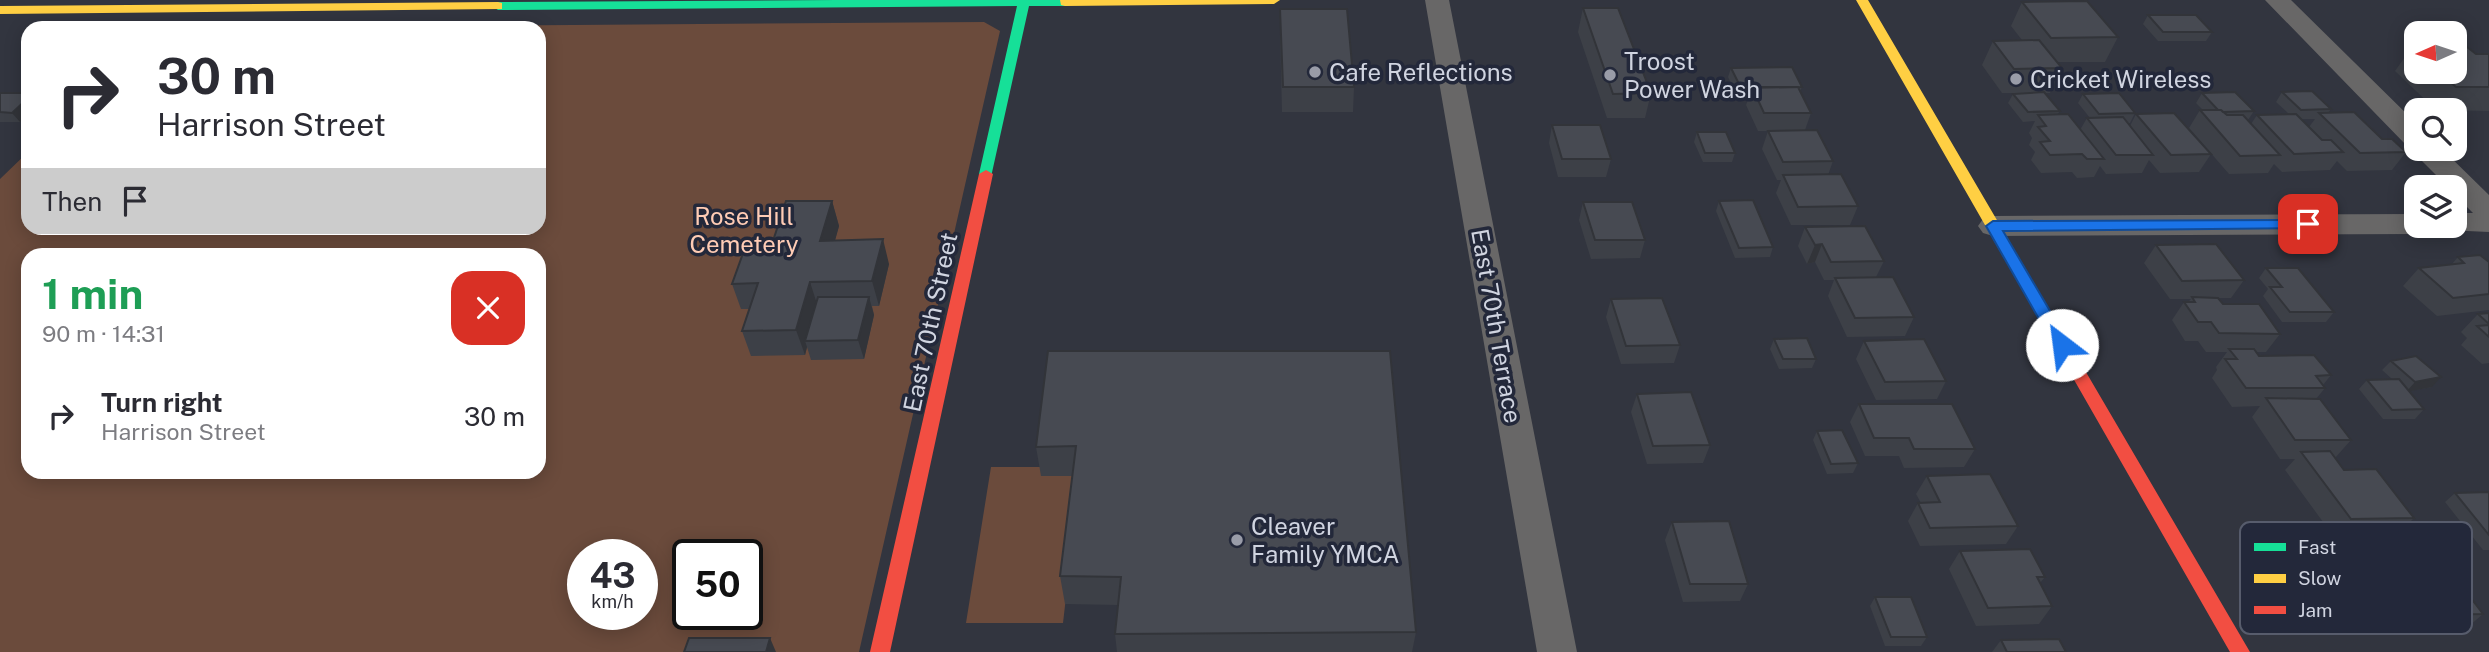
<!DOCTYPE html>
<meta charset="utf-8">
<style>
body{margin:0;font-family:"Public Sans",sans-serif;background:#f7f7f7;color:#2b2b33;height:100vh;display:flex;flex-direction:column;font-size:26px;white-space:nowrap}
*{box-sizing:border-box;margin:0}
p{font-size:23px;color:#7c7c81}
.icon{flex:none;width:38px;height:38px;fill:none;stroke:currentColor;stroke-width:2;stroke-linecap:round;stroke-linejoin:round}
.map{position:relative;flex:1;overflow:hidden}
.panel{position:absolute;left:21px;top:248px;width:525px;height:231px;display:flex;flex-direction:column;background:#fff;border-radius:21px;box-shadow:0 4px 18px #0003}
.panel>*{flex:none}
.top-card{position:absolute;left:21px;top:21px;width:525px;height:214px;border-radius:21px;box-shadow:0 4px 18px #0003;background:#fff;color:#2b2b33;overflow:hidden}
.needle{width:46px;rotate:267deg}
.fabs{position:absolute;left:2404px;top:21px;display:grid;gap:14px}
.fabs a{display:grid;place-items:center;width:63px;height:63px;border-radius:14px;background:#fff;box-shadow:0 4px 18px #0003;font-size:35px}
.speed{position:absolute;left:567px;top:539px;display:flex;gap:14px;font-size:35px;font-weight:700;text-align:center}
.speed>*{display:grid;place-content:center;width:91px;height:91px;border-radius:50%;background:#fff;box-shadow:0 4px 18px #0003;line-height:1}
.speed small{font-size:18px;font-weight:400}
.speed .limit{border:4px solid #111;border-radius:10px;background:#fff;color:#111}
.pin{position:absolute;display:grid;place-items:center;width:60px;height:60px;color:#fff;margin:-30px;border-radius:14px;box-shadow:0 4px 10px #0006}
.me{position:absolute;width:77px;margin:-38px;rotate:330deg;stroke-linejoin:round;filter:drop-shadow(0 0 5px #0008)}
.turn{display:flex;align-items:center;gap:24px;height:147px;padding:0 21px;font-size:32px}
.turn .icon{width:91px;height:91px;stroke-width:2.5}
.turn b{display:block;font-size:49px;line-height:60px}
.then{display:flex;align-items:center;height:66px;padding:0 21px;background:#0003;gap:14px;font-size:26px}
.round{display:grid;place-items:center;flex:none;width:74px;height:74px;border-radius:21px;background:#f7f7f7}
.head{display:flex;align-items:center;justify-content:space-between;height:119px;padding:0 21px}
h1{font-size:42px;font-weight:700;line-height:52px;color:#1e9e55}
ul{padding:0;list-style:none}
li{display:flex;align-items:center;gap:21px;height:98px;padding:0 21px}
li div{flex:1}
li b{display:block;font-size:26px}
li em{font-style:normal}
.map>svg:first-child{display:block}
.green{fill:#6b4b3c;fill-rule:evenodd}
.lines{fill:none;stroke-linecap:round;stroke-linejoin:round}
.street{fill:#686767;fill-rule:evenodd}
.fast{fill:#16e098;fill-rule:evenodd}
.slow{fill:#ffcf43;fill-rule:evenodd}
.jam{fill:#f24e42;fill-rule:evenodd}
.wall{fill:#3d4047;fill-rule:evenodd}
.shaded-wall{fill:#323439}
.building{fill:#474a52;stroke:#323439;stroke-width:2}
.route{fill:#1a73e8;stroke:#114b97;stroke-width:2}
.poi-dot{fill:#999ca8;stroke:#23283a;stroke-width:2.5}
.labels{text-anchor:middle;dominant-baseline:central;stroke-width:7;stroke-linejoin:round;paint-order:stroke}
.poi-label{font-size:24px;fill:#d0d4e0;stroke:#23283a;text-anchor:start}
.park-label{font-size:24px;fill:#ffccb5;stroke:#23283a}
.street-label{font-size:24px;fill:#d0d4e0;stroke:#23283a}
.key{fill:#23283a;stroke:#575c6c;stroke-width:2}
.key-label{font-size:19px;fill:#d0d4e0}
</style>
<div class="map">
<svg width="2489" height="652" viewBox="0 0 2489 652">
<rect width="100%" height="100%" fill="#32353f"/>
<path class="green" d="M 984,22 L 1000,31 L 859,652 L 0,652 L 0,179 L 28,152 L 28,228 L 539,228 L 539,28 L 157,28 ZM 28,256 L 539,256 L 539,472 L 28,472 ZM 583,555 L 642,555 L 642,614 L 583,614 ZM 688,555 L 747,555 L 747,614 L 688,614 Z
M 991,467 L 1043,467 L 1080,476 L 1063,623 L 966,623 Z"/>
<g class="lines">
<path class="street" d="M 1425,0 L 1449,0 L 1577,652 L 1537,652 Z
M 2265,0 L 2291,0 L 2417,124 L 2417,149 L 2442,149 L 2489,195 L 2489,232 L 2445,230 L 2442,226 L 2455,226 L 2455,213 L 2473,213 L 2455,195 L 2455,187 L 2448,187 L 2416,155 L 2413,147 L 2407,146 Z
M 2417,214 L 2417,226 L 2430,226 L 2427,231 L 2417,234 L 1993,236 L 1983,233 L 1978,226 L 1983,219 L 1993,216 Z"/>
<path class="fast" d="M 837,0 L 1070,0 L 1069,5 L 1065,6 L 1029,6 L 991,177 L 986,178 L 979,174 L 1017,6 L 498,10 L 492,6 L 498,2 Z"/>
<path class="slow" d="M 1060,0 L 1280,0 L 1274,4 L 1065,6 L 1061,5 Z
M 1856,0 L 1868,0 L 2083,367 L 2085,371 L 2083,375 L 2071,375 Z
M 498,2 L 502,3 L 502,9 L 0,14 L 0,6 Z"/>
<path class="jam" d="M 986,170 L 993,174 L 890,652 L 870,652 L 979,174 Z
M 2077,365 L 2083,367 L 2250,652 L 2230,652 L 2069,371 L 2071,367 Z"/>
</g>
<path class="wall" d="M 2022,2 L 2118,37 L 2105,62 L 2057,62 L 2062,68 L 2050,93 L 2045,93 L 2060,111 L 2057,115 L 2080,130 L 2087,118 L 2090,118 L 2078,103 L 2083,94 L 2135,113 L 2130,123 L 2127,123 L 2130,126 L 2136,114 L 2211,154 L 2199,172 L 2160,173 L 2149,160 L 2142,173 L 2106,174 L 2100,166 L 2094,177 L 2077,178 L 2072,172 L 2041,173 L 2031,160 L 2035,152 L 2029,145 L 2032,138 L 2029,133 L 2035,121 L 2023,122 L 2008,103 L 2013,94 L 2020,93 L 2002,93 L 1982,65 L 1993,41 L 2022,40 L 2011,26 Z
M 1583,8 L 1651,93 L 1645,118 L 1607,118 L 1578,32 Z
M 1280,9 L 1354,87 L 1353,112 L 1282,112 L 1280,33 Z
M 2148,15 L 2212,32 L 2206,41 L 2158,41 L 2143,24 Z
M 2412,47 L 2417,47 L 2417,72 L 2455,72 L 2476,54 L 2489,54 L 2489,111 L 2436,110 L 2395,71 Z
M 1731,68 L 1802,87 L 1800,92 L 1811,113 L 1805,130 L 1833,161 L 1828,175 L 1858,206 L 1850,225 L 1791,225 L 1776,193 L 1781,180 L 1777,180 L 1762,149 L 1768,131 L 1758,131 L 1746,105 L 1749,97 L 1738,97 L 1728,77 Z
M 2282,92 L 2331,109 L 2328,113 L 2382,139 L 2406,152 L 2392,170 L 2347,171 L 2337,161 L 2330,170 L 2282,172 L 2274,164 L 2268,173 L 2229,174 L 2189,128 L 2200,110 L 2203,110 L 2196,103 L 2202,93 L 2254,111 L 2248,120 L 2251,124 L 2257,115 L 2289,114 L 2276,102 ZM 2302,119 L 2315,119 L 2309,127 Z
M 0,93 L 28,93 L 28,115 L 20,122 L 0,122 Z
M 1552,125 L 1611,159 L 1606,177 L 1558,177 L 1549,143 Z
M 1697,132 L 1735,153 L 1732,162 L 1703,162 L 1694,142 Z
M 832,201 L 839,226 L 835,240 L 889,264 L 879,306 L 872,306 L 874,315 L 864,359 L 811,360 L 807,347 L 805,355 L 751,356 L 742,331 L 750,309 L 741,309 L 732,284 L 772,244 Z
M 1719,201 L 1773,247 L 1770,257 L 1735,258 L 1716,211 Z
M 1583,202 L 1645,240 L 1640,258 L 1591,259 L 1579,220 Z
M 1805,227 L 1884,261 L 1876,277 L 1914,317 L 1905,336 L 1847,337 L 1828,296 L 1834,280 L 1824,280 L 1815,262 L 1807,264 L 1798,246 Z
M 2156,245 L 2244,280 L 2231,298 L 2219,298 L 2223,304 L 2280,334 L 2266,352 L 2256,352 L 2259,356 L 2331,375 L 2323,385 L 2325,388 L 2316,399 L 2351,440 L 2335,458 L 2344,470 L 2414,518 L 2396,536 L 2334,537 L 2285,470 L 2295,459 L 2280,459 L 2252,417 L 2260,406 L 2232,407 L 2212,378 L 2217,370 L 2216,367 L 2227,352 L 2206,352 L 2198,341 L 2185,341 L 2172,320 L 2184,302 L 2188,302 L 2191,299 L 2170,299 L 2144,263 Z
M 2458,257 L 2489,262 L 2489,310 L 2437,316 L 2403,286 L 2419,268 L 2452,264 Z
M 2266,268 L 2334,312 L 2326,322 L 2282,322 L 2263,296 L 2268,289 L 2259,278 Z
M 1611,299 L 1680,345 L 1674,363 L 1621,364 L 1606,317 Z
M 2489,313 L 2489,363 L 2482,364 L 2461,345 L 2467,338 L 2461,332 L 2478,314 Z
M 1774,339 L 1816,359 L 1812,368 L 1779,369 L 1770,349 Z
M 1864,341 L 1946,381 L 1937,399 L 1876,400 L 1856,359 Z
M 1048,351 L 1416,632 L 1412,652 L 1117,652 L 1115,634 L 1118,605 L 1065,604 L 1060,576 L 1072,476 L 1041,476 L 1036,447 Z
M 2391,361 L 2432,387 L 2409,391 L 2424,409 L 2415,419 L 2383,419 L 2359,389 L 2367,380 L 2392,379 L 2382,370 Z
M 1637,394 L 1710,445 L 1703,463 L 1647,464 L 1631,412 Z
M 1859,404 L 1975,449 L 1964,467 L 1904,468 L 1899,456 L 1865,456 L 1850,422 Z
M 1817,431 L 1858,463 L 1853,473 L 1827,474 L 1813,440 Z
M 1927,476 L 2018,526 L 2006,544 L 1920,546 L 1908,521 L 1918,503 L 1921,503 L 1916,494 Z
M 2489,492 L 2489,550 L 2483,550 L 2445,502 L 2455,493 Z
M 1672,522 L 1748,584 L 1740,601 L 1683,602 L 1665,540 Z
M 2362,537 L 2397,548 L 2483,614 L 2462,632 L 2398,632 L 2344,555 Z
M 1960,551 L 2045,577 L 2040,583 L 2052,606 L 2039,624 L 1976,626 L 1949,569 Z
M 1875,597 L 1927,637 L 1921,646 L 1885,646 L 1870,606 Z
M 2001,640 L 2066,652 L 1992,652 Z"/>
<path class="shaded-wall" d="M 28,98 L 28,115 L 20,122 L 12,113 Z
M 832,201 L 839,226 L 828,266 L 820,241 Z
M 883,239 L 889,264 L 879,306 L 872,281 Z
M 1822,244 L 1815,262 L 1807,264 L 1815,245 Z
M 810,282 L 818,307 L 805,341 L 807,347 L 805,355 L 796,330 Z
M 869,297 L 874,315 L 864,359 L 858,340 Z
M 2441,377 L 2432,387 L 2406,392 L 2415,382 Z
M 770,638 L 776,652 L 766,652 Z"/>
<path class="building" d="M 2087,1 L 2118,37 L 2051,38 L 2022,2 Z
M 1583,8 L 1618,8 L 1651,93 L 1613,94 Z
M 1280,9 L 1347,9 L 1354,87 L 1283,87 Z
M 2148,15 L 2196,15 L 2212,32 L 2163,32 Z
M 2039,40 L 2062,68 L 2014,69 L 1993,41 Z
M 2455,47 L 2467,47 L 2476,54 L 2489,54 L 2489,87 L 2456,87 L 2439,72 L 2455,72 Z
M 1792,67 L 1802,87 L 1741,88 L 1731,68 Z
M 1752,87 L 1798,87 L 1811,113 L 1764,113 Z
M 2312,91 L 2331,109 L 2301,110 L 2282,92 Z
M 2044,92 L 2060,111 L 2028,112 L 2013,94 Z
M 2235,92 L 2254,111 L 2223,112 L 2221,110 L 2218,110 L 2202,93 Z
M 0,93 L 28,93 L 28,98 L 12,113 L 0,112 Z
M 2119,93 L 2135,113 L 2099,114 L 2083,94 Z
M 2200,110 L 2221,110 L 2227,115 L 2243,115 L 2280,155 L 2240,156 Z
M 2354,112 L 2382,139 L 2392,139 L 2406,152 L 2360,153 L 2319,113 Z
M 2174,113 L 2211,154 L 2171,155 L 2136,114 Z
M 2068,114 L 2104,159 L 2087,159 L 2082,154 L 2050,155 L 2040,142 L 2050,141 L 2038,127 L 2046,126 L 2038,115 Z
M 2296,114 L 2322,140 L 2331,140 L 2343,152 L 2294,154 L 2257,115 Z
M 2123,117 L 2153,155 L 2116,155 L 2087,118 Z
M 1552,125 L 1600,125 L 1611,159 L 1562,159 Z
M 1817,130 L 1833,161 L 1783,162 L 1768,131 Z
M 1697,132 L 1726,132 L 1735,153 L 1705,153 Z
M 1841,174 L 1858,206 L 1798,207 L 1783,175 Z
M 1753,200 L 1773,247 L 1739,248 L 1719,201 Z
M 786,201 L 832,201 L 820,241 L 883,239 L 872,281 L 810,282 L 796,330 L 742,331 L 758,283 L 732,284 L 746,245 L 772,244 Z
M 1583,202 L 1632,202 L 1645,240 L 1595,240 Z
M 1865,226 L 1884,261 L 1831,262 L 1822,244 L 1815,245 L 1805,227 Z
M 2216,244 L 2244,280 L 2182,281 L 2156,245 Z
M 2480,255 L 2489,262 L 2489,294 L 2453,298 L 2419,268 L 2464,263 L 2458,257 Z
M 2266,268 L 2298,268 L 2334,312 L 2290,312 L 2270,287 L 2282,287 Z
M 1893,277 L 1914,317 L 1855,318 L 1835,278 Z
M 818,297 L 869,297 L 858,340 L 805,341 Z
M 2192,297 L 2218,298 L 2223,304 L 2259,304 L 2280,334 L 2219,333 L 2211,322 L 2198,322 L 2184,302 L 2195,302 Z
M 1662,298 L 1680,345 L 1626,346 L 1611,299 Z
M 2489,313 L 2489,324 L 2478,314 Z
M 2489,325 L 2489,337 L 2477,326 Z
M 1807,338 L 1816,359 L 1783,359 L 1774,339 Z
M 1924,339 L 1946,381 L 1885,382 L 1864,341 Z
M 2229,349 L 2254,349 L 2259,356 L 2314,355 L 2331,375 L 2316,376 L 2325,388 L 2246,388 L 2225,359 L 2237,359 Z
M 1048,351 L 1390,351 L 1416,632 L 1115,634 L 1121,577 L 1060,576 L 1076,446 L 1036,447 Z
M 2416,356 L 2441,377 L 2415,382 L 2391,361 Z
M 2399,379 L 2424,409 L 2392,410 L 2367,380 Z
M 1691,392 L 1710,445 L 1653,446 L 1637,394 Z
M 2266,398 L 2320,399 L 2351,440 L 2295,440 Z
M 1859,404 L 1952,404 L 1975,449 L 1914,449 L 1909,438 L 1874,438 Z
M 1842,430 L 1858,463 L 1831,464 L 1817,431 Z
M 2330,451 L 2344,470 L 2376,469 L 2414,518 L 2351,519 L 2301,452 Z
M 1990,474 L 2018,526 L 1930,528 L 1918,503 L 1940,502 L 1927,476 Z
M 2489,492 L 2489,535 L 2455,493 Z
M 1729,521 L 1748,584 L 1690,584 L 1672,522 Z
M 2362,537 L 2388,537 L 2397,548 L 2433,548 L 2483,614 L 2417,615 Z
M 2030,549 L 2045,577 L 2037,577 L 2052,606 L 1988,608 L 1960,551 Z
M 1875,597 L 1911,597 L 1927,637 L 1891,637 Z
M 689,638 L 770,638 L 766,652 L 684,652 Z
M 2059,639 L 2066,652 L 2007,652 L 2001,640 Z"/>
<path class="route" d="M 2308,220 L 2315,224 L 2313,228 L 2003,231 L 2070,345 L 2062,350 L 2056,349 L 1986,226 L 1993,221 Z"/>
<g class="poi-dot">
<circle cx="1315" cy="72" r="7"/>
<circle cx="1610" cy="75" r="7"/>
<circle cx="2016" cy="79" r="7"/>
<circle cx="1237" cy="540" r="7"/>
</g>
<g class="labels">
<g class="poi-label">
<text x="1624" y="61">Troost<tspan x="1624" dy="28">Power Wash</tspan></text>
<text x="1329" y="72">Cafe Reflections</text>
<text x="2030" y="79">Cricket Wireless</text>
<text x="1251" y="526">Cleaver<tspan x="1251" dy="28">Family YMCA</tspan></text>
</g>
<g class="park-label">
<text x="744" y="216">Rose Hill<tspan x="744" dy="28">Cemetery</tspan></text>
</g>
<g class="street-label">
<text transform="translate(930 322) rotate(-78)">East 70th Street</text>
<text transform="translate(1497 326) rotate(80)">East 70th Terrace</text>
</g>
</g>
<rect x="2240" y="522" width="232" height="112" rx="10" class="key"/>
<rect x="2254" y="543" width="32" height="8" fill="#16e098"/>
<rect x="2254" y="574" width="32" height="9" fill="#ffcf43"/>
<rect x="2254" y="606" width="32" height="8" fill="#f24e42"/>
<g class="key-label">
<text x="2298" y="554">Fast</text>
<text x="2298" y="585">Slow</text>
<text x="2298" y="617">Jam</text>
</g>
</svg>
<div class="fabs">
<a><svg class="needle" viewBox="-14 -14 28 28"><path d="M0-13l5 13h-10z" fill="#e53935"/><path d="M0 13l5-13h-10z" fill="#7c7c81"/></svg></a>
<a><svg class="icon" aria-label="search" viewBox="0 0 24 24"><circle cx="10" cy="10" r="6"/><path d="M15 15l6 6"/></svg></a>
<a><svg class="icon" aria-label="layers" viewBox="0 0 24 24"><path d="M12 4l9 5-9 5-9-5zM3 14l9 5 9-5"/></svg></a>
</div>
<div class="speed"><div>43<small>km/h</small></div><div class="limit">50</div></div>
<div class="pin" style="left:2308px;top:224px;background:#d93025"><svg class="icon" aria-label="arrive" viewBox="0 0 24 24"><path d="M6 21V4h12l-3 4 3 4H6"/></svg></div>
<svg class="me" style="left:2062px;top:345px" viewBox="-20 -20 40 40"><circle r="19" fill="#fff"/><path d="M0-13L10 11 0 6-10 11z" fill="#1a73e8"/></svg>
<div class="top-card">
<div class="turn"><svg class="icon" aria-label="right" viewBox="0 0 24 24"><path d="M7 20v-9h11M14 6l5 5-5 5"/></svg><div><b>30 m</b>Harrison Street</div></div>
<div class="then">Then<svg class="icon" aria-label="arrive" viewBox="0 0 24 24"><path d="M6 21V4h12l-3 4 3 4H6"/></svg></div>
</div>
<section class="panel">
<div class="head"><div><h1>1 min</h1><p>90 m · 14:31</p></div><a class="round" style="background:#d93025;color:#fff"><svg class="icon" aria-label="close" viewBox="0 0 24 24"><path d="M6 6l12 12M18 6L6 18"/></svg></a></div>
<ul>
<li><svg class="icon" aria-label="right" viewBox="0 0 24 24"><path d="M7 20v-9h11M14 6l5 5-5 5"/></svg><div><b>Turn right</b><p>Harrison Street</p></div><em>30 m</em></li>
</ul>
</section>
</div>
